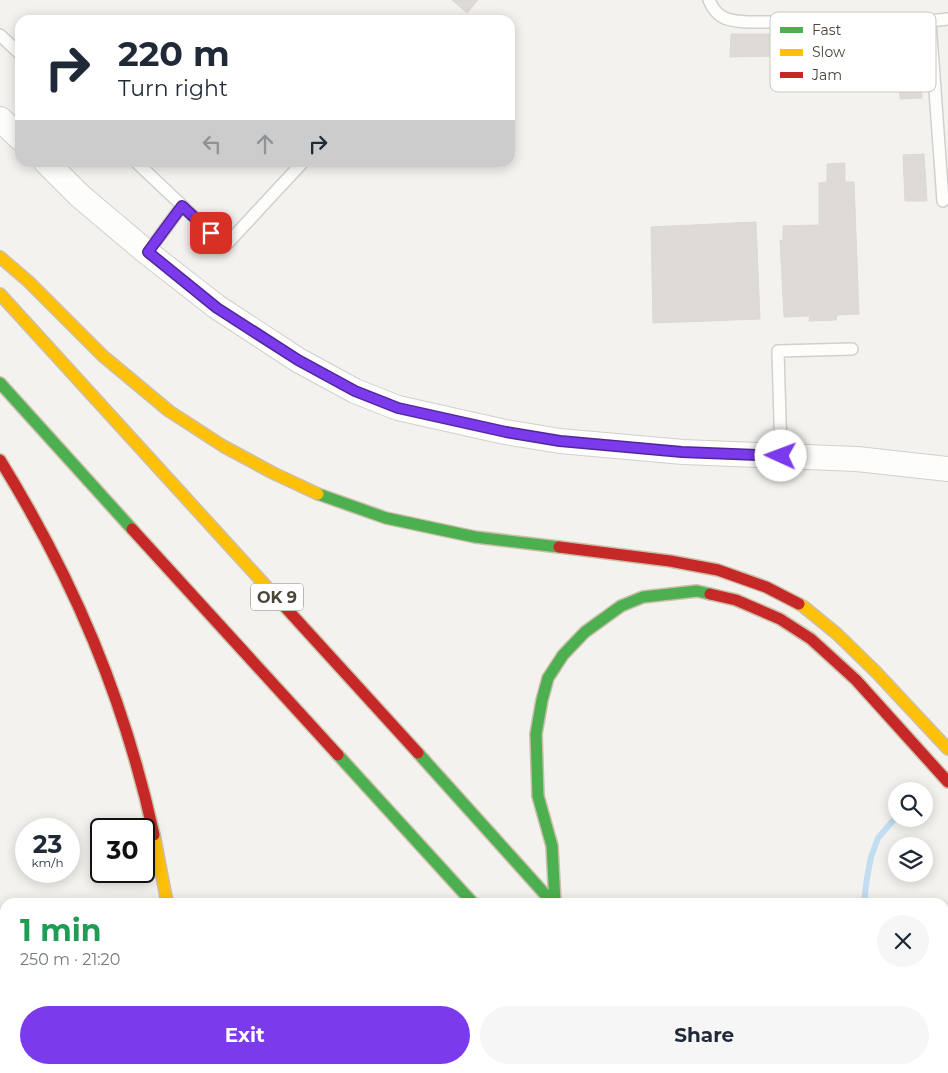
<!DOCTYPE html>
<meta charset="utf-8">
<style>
body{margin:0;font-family:Montserrat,sans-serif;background:#f6f6f7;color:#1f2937;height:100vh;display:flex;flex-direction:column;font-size:19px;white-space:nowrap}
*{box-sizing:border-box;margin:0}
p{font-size:16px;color:#747a83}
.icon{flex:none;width:28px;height:28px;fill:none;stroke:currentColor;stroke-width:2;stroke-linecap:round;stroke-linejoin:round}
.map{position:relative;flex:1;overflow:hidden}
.details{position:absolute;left:0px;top:898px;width:949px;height:176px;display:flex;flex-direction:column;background:#fff;border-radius:15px 15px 0 0;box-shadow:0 2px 12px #0003}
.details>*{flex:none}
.banner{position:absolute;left:15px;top:15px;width:500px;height:152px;border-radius:15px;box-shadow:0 2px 12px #0003;background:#fff;color:#1f2937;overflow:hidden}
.controls{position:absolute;left:888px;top:782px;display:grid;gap:10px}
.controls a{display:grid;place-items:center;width:45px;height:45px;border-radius:50%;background:#fff;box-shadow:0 2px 12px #0003;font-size:25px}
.speed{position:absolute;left:15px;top:818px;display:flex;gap:10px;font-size:25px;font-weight:700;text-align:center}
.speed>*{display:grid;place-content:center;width:65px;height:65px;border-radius:50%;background:#fff;box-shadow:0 2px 12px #0003;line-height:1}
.speed small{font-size:12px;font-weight:400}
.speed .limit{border:2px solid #111;border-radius:8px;background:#fff;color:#111}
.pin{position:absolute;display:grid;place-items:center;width:42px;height:42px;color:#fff;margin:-21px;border-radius:10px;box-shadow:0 2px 8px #0006}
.me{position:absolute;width:55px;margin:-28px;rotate:272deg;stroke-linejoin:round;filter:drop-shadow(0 0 4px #0008)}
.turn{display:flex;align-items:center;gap:18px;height:105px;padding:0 20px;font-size:22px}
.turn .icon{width:65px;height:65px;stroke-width:2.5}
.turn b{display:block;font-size:35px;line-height:42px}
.lanes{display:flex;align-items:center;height:48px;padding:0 20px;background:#0003;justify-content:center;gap:25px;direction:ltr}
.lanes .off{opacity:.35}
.round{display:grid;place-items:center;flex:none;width:52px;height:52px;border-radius:26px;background:#f6f6f7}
.summary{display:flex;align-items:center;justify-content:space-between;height:85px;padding:0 20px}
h1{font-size:30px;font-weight:700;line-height:38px;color:#1e9e55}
.primary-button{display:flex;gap:10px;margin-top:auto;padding:10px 20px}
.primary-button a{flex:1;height:58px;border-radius:30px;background:#7c3aed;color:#fff;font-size:20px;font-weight:700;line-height:58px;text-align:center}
.primary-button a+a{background:#f6f6f7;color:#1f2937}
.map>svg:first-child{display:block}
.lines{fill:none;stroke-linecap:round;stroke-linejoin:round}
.stream{stroke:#c0ddf1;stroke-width:6}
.building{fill:#dedbd6;stroke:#dcd9d4}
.lane-casing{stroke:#d2d0cb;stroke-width:14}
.street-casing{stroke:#d2d0cb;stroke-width:26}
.fast-casing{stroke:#ccbfa9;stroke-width:14}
.slow-casing{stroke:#ccbfa9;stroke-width:14}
.jam-casing{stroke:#ccbfa9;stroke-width:14}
.lane{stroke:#fdfdfc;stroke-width:11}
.street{stroke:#fdfdfc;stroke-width:24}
.fast{stroke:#4caf50;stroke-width:11}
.slow{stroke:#ffc107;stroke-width:11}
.jam{stroke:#c62828;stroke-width:11}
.route-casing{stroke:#51269a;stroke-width:12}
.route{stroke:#7c3aed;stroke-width:9}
.labels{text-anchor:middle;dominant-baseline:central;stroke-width:4;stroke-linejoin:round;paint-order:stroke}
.shield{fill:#fff;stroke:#817c74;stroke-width:1}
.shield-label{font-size:16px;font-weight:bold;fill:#4b4439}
.key{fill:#fff;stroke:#c9c7c4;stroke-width:1}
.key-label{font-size:14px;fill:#4b4439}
</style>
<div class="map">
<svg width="948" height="1073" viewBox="0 0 948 1073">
<rect width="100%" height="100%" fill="#f4f2ee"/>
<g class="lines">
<path class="stream" d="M 864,902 L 867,878 L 871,857 L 878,838 L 896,817"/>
</g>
<path class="building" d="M 452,0 L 478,0 L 467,13 Z
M 731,34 L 779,34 L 780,56 L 730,57 Z
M 919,50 L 922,98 L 900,99 L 898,51 Z
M 924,154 L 927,201 L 905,201 L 903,155 Z
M 845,163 L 845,182 L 854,182 L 859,314 L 837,315 L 836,320 L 809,321 L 810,316 L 784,317 L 780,240 L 783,241 L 783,226 L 819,225 L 819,183 L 827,182 L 827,164 Z
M 756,222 L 760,319 L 653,323 L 651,227 Z"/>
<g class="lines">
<g class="lane-casing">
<path id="lane" d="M 709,0 C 717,20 730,21 748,22 L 930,21 L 948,19
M 930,21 L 943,201
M 0,35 L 20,54
M 136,162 L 225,246 L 303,162
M 148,252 L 182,206
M 781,456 L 778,351 L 852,349"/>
</g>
<g class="street-casing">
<path id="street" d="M 0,119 L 20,138
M 46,162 L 80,196 L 144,250 L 217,307 L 298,360 L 355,391 L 398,408 L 505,432 L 560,441 L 683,452 L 857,459 L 948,469"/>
</g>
<g class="fast-casing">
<path id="fast" d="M 0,383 L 132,529
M 318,494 L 386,518 L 475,537 L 559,547
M 418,753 L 552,902
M 338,755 L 472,902
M 555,902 L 552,846 L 538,796 L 536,734 L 542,700 L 548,678 L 563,655 L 585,632 L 621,606 L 643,597 L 697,591 L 710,594
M 225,1069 L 225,1073"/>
</g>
<g class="slow-casing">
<path id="slow" d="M 0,257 L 29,282 L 103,356 L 169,411 L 223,446 L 273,473 L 318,494
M 0,294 L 275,596
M 799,604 L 804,607 L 837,634 L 876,672 L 948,749
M 154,835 L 167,902
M 624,1069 L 628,1073"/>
</g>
<g class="jam-casing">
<path id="jam" d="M 0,460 C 74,580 124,698 154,835
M 132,529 L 338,755
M 559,547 L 670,561 L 718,570 L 766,587 L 799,604
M 710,594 L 736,600 L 780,619 L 811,639 L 856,680 L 948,782
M 275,596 L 418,753
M 196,1069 L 196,1073
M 705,1069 L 709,1073"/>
</g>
<use href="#lane" class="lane"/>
<use href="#street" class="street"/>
<use href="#fast" class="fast"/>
<use href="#slow" class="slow"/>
<use href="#jam" class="jam"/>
</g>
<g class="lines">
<g class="route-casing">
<path id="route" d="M 211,233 L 182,206 L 148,252 L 217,308 L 298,360 L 355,391 L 398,408 L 506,432 L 560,441 L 682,452 L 781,456"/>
</g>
<use href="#route" class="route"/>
</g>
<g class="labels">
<rect class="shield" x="251" y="583.5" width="52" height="27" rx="4"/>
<g class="shield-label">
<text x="277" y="597">OK 9</text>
</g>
</g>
<rect x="770" y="12" width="166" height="80" rx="8" class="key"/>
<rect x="780" y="27" width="23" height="6" fill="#4caf50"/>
<rect x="780" y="49" width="23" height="7" fill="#ffc107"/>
<rect x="780" y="72" width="23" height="6" fill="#c62828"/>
<g class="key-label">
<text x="812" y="35">Fast</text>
<text x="812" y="57">Slow</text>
<text x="812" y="80">Jam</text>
</g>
</svg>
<div class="controls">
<a><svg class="icon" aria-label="search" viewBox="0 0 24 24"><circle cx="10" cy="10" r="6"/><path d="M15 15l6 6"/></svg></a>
<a><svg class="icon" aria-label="layers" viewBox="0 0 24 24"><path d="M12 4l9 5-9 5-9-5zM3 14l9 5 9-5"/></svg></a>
</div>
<div class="speed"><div>23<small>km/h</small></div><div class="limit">30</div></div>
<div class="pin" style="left:211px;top:233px;background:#d93025"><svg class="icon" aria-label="arrive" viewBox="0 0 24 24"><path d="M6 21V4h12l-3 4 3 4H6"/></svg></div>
<svg class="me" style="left:781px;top:456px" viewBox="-20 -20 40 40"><circle r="19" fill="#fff"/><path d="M0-13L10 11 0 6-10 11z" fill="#7c3aed"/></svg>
<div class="banner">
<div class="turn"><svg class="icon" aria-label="right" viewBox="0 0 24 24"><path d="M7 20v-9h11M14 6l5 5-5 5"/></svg><div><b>220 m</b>Turn right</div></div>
<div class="lanes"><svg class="icon off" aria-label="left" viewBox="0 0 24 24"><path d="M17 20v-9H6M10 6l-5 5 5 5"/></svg><svg class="icon off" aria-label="ahead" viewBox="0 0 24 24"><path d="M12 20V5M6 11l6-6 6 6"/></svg><svg class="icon" aria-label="right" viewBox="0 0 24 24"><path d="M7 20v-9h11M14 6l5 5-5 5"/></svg></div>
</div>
<section class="details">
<div class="summary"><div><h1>1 min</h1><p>250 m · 21:20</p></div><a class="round"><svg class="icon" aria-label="close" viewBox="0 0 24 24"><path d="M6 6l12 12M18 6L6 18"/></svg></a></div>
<div class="primary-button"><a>Exit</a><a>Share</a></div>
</section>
</div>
